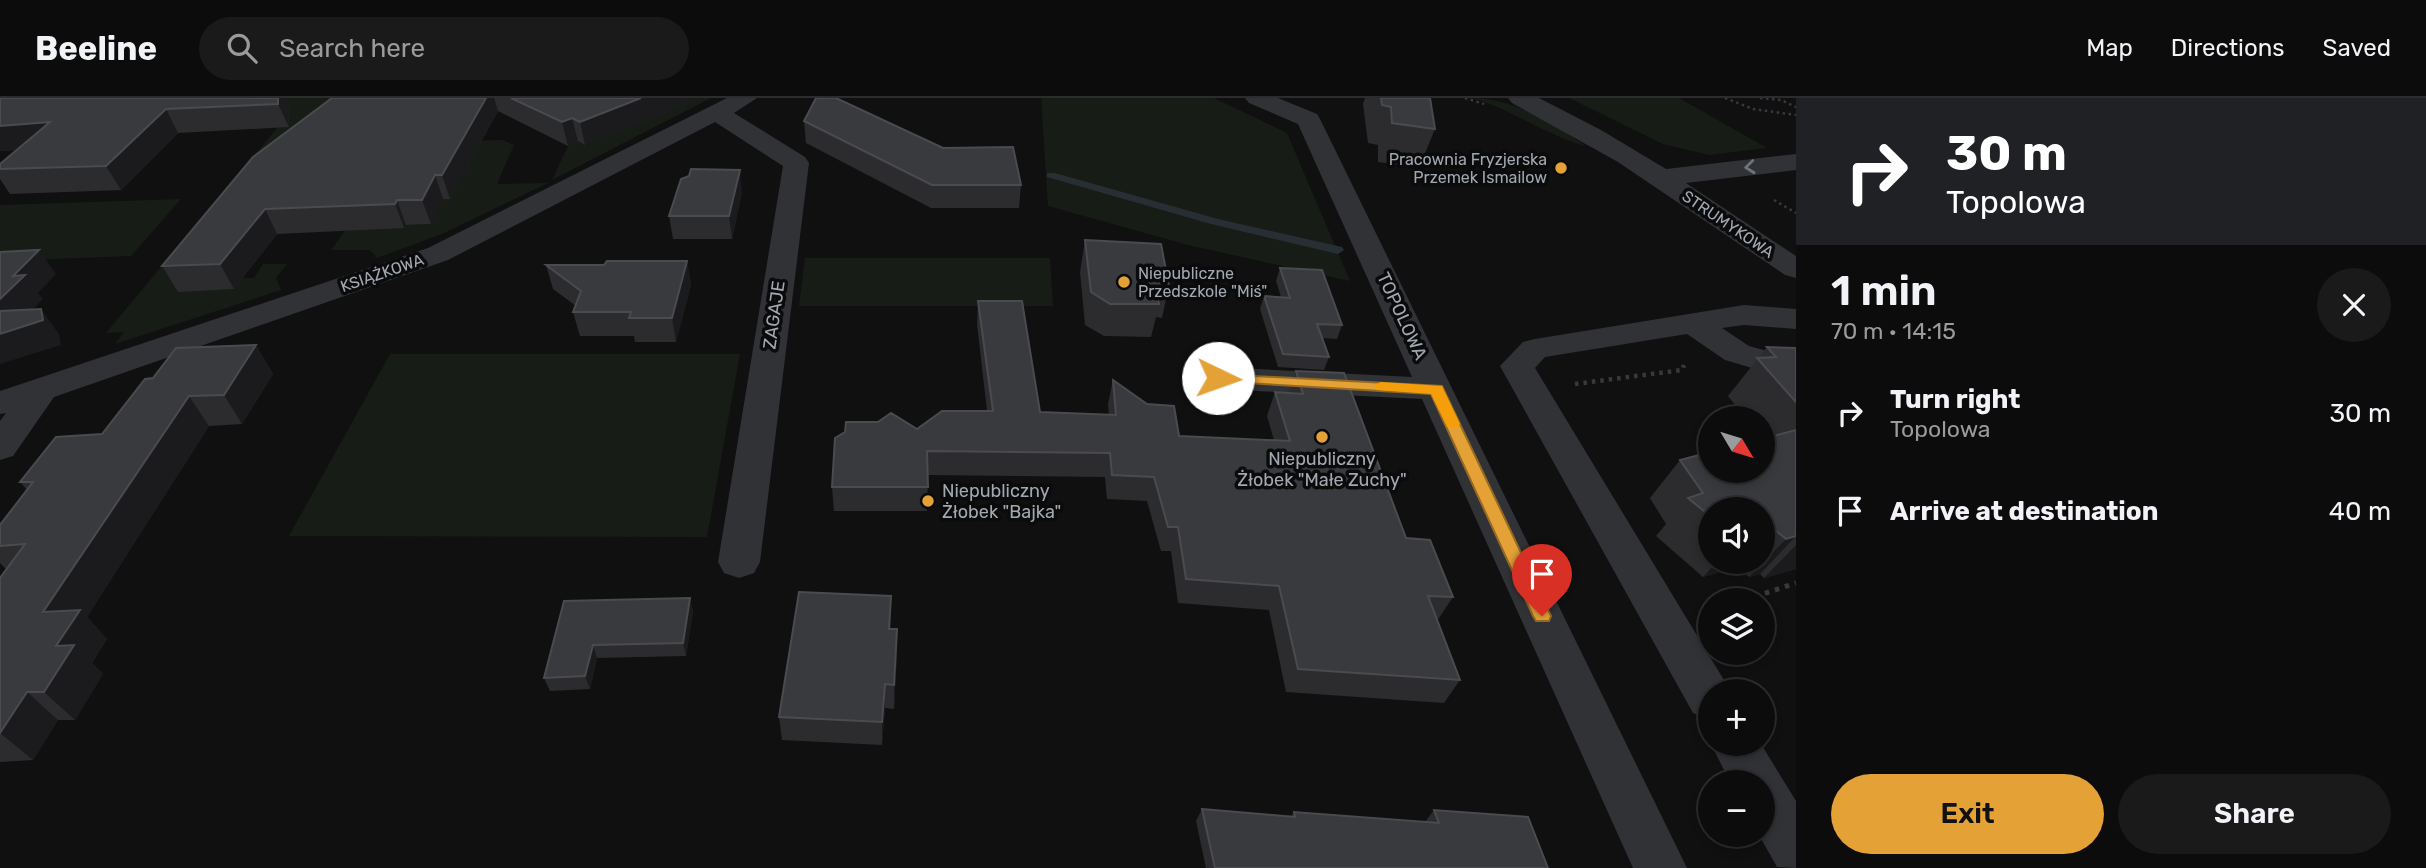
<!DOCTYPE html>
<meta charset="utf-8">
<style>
body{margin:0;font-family:Rubik,sans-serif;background:#1a1a1b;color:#f1f3f6;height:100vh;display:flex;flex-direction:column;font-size:26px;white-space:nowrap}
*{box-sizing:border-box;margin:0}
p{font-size:23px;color:#9a9b9d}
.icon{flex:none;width:38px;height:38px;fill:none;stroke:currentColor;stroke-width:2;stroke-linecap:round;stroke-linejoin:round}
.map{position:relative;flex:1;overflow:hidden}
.details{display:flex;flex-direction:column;background:#0c0c0d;width:630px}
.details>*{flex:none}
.hud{background:#202124;color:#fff;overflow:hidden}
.needle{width:46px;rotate:128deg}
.tools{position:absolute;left:1698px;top:308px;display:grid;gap:14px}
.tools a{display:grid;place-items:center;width:77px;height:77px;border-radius:50%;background:#0c0c0d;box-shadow:0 4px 10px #0003,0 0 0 2px #2c2c2e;font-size:35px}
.pin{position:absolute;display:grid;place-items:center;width:60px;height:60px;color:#fff;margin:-72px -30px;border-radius:50% 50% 50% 0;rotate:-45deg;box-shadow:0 0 7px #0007}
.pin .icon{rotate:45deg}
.me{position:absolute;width:77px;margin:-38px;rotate:93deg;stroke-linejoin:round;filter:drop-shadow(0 0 5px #0008)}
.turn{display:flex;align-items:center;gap:24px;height:147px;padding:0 35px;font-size:32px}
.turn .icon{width:91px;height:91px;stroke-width:2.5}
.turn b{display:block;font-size:49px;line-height:60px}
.round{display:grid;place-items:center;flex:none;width:74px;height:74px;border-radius:37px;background:#1a1a1b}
.summary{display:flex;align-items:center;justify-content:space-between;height:119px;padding:0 35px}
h1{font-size:42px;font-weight:600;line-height:52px}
.action{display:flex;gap:14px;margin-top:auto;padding:14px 35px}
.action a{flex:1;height:80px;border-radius:42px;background:#e4a136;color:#111;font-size:28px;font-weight:600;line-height:80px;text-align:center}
.action a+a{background:#1a1a1b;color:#f1f3f6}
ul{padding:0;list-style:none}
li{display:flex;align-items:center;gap:21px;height:98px;padding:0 35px}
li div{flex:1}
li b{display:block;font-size:26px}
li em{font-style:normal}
header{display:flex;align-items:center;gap:42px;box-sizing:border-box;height:98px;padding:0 35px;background:#0c0c0d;border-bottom:2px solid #2c2c2e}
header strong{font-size:33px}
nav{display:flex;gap:38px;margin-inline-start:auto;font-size:24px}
.search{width:490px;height:63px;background:#1a1a1b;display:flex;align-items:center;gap:18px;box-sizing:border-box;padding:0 24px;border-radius:38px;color:#9a9b9d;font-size:26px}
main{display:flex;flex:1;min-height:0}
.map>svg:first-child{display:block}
.green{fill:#171c17}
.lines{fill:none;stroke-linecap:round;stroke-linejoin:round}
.stream{fill:#282f34;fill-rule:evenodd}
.path-far2{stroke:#37393d;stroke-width:2.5;stroke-dasharray:2.5 3.5;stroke-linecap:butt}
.path-far1{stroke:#37393d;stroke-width:4.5;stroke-dasharray:3.5 5;stroke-linecap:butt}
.path{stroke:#37393d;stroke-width:5;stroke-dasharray:4.5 6;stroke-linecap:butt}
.minor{fill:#313236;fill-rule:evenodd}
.wall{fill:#2c2c2f;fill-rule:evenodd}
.shaded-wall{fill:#1b1b1d}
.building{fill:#393a3d;stroke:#494b4f;stroke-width:2}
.oneway{stroke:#6f737a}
.route{fill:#e4a136;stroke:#946923;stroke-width:2}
.slow{fill:#f59e0b}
.poi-dot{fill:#e4a136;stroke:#0b0b0c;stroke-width:2.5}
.labels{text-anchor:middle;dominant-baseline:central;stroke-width:7;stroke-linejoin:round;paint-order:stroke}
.far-poi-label{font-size:16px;fill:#a2a8b1;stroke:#0b0b0c;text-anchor:end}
.far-street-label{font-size:16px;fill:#a2a8b1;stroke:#0b0b0c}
.street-label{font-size:18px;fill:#a2a8b1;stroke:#0b0b0c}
.poi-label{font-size:18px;fill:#a2a8b1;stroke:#0b0b0c}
</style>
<header>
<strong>Beeline</strong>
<div class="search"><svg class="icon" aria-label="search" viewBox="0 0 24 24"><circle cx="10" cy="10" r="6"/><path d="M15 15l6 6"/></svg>Search here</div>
<nav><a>Map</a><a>Directions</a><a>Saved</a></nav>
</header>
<main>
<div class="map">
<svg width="1796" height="770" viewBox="0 0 1796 770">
<rect width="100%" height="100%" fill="#101011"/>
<path class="green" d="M 225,0 L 402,0 L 351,9 L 243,180 L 254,180 L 263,166 L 287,166 L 276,180 L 281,192 L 115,246 L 124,234 L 106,235 L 278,29 Z
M 597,0 L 711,0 L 552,82 L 568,48 L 578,43 L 586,47 L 610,37 Z
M 1041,0 L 1214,0 L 1287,35 L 1350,183 L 1188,147 L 1048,108 Z
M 1472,0 C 1513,0 1552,25 1586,48 C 1546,38 1512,11 1472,0 Z
M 1569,0 L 1679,0 L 1767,50 L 1709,57 L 1663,46 Z
M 503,42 L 514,47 L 497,86 L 548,85 L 442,136 L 377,160 L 370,152 L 331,152 L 347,130 L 404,130 L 406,127 L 431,126 L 443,101 L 450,101 L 423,44 Z
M 181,101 L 131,158 L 0,163 L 0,107 Z
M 805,160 L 1050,160 L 1053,208 L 799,208 Z
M 390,256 L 740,256 L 707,439 L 289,438 Z"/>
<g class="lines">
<path class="stream" d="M 1047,75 L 1055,75 L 1218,121 L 1342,149 L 1344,152 L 1338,156 L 1211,126 L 1047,79 Z"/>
<path class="path-far2" d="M 1465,0 L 1484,6
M 1725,0 L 1753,11 L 1796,17
M 1760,0 L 1781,2 L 1796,9
M 1774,102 L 1796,115"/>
<path class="path-far1" d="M 1575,286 L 1682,272 L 1684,267"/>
<path class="path" d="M 1745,502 L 1796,485"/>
<path class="minor" d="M 727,0 L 757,0 L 734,15 L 805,59 L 809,65 L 760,464 L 754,475 L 739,480 L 724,475 L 718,464 L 783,68 L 715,24 L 448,162 L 54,299 L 13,358 L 0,362 L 0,323 L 6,315 L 0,316 L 0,293 L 428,150 Z
M 1245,0 L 1278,0 L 1317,16 L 1320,21 L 1687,770 L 1633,770 L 1422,301 L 1218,291 L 1206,288 L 1201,280 L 1206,272 L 1218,269 L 1412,279 L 1298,26 L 1249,5 Z
M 1508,0 L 1539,0 L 1601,32 L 1666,71 L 1796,56 L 1796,72 L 1686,85 L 1796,158 L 1796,180 L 1785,177 L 1618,64 L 1512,5 Z
M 1744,207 L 1796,211 L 1796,231 L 1744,227 L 1722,230 L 1749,248 L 1796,261 L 1796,283 L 1725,262 L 1687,236 L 1545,259 L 1535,270 L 1727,587 L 1730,593 L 1710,593 L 1710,621 L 1693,615 L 1500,268 L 1523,244 L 1535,241 Z
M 1711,646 L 1761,646 L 1796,703 L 1796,770 L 1777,769 L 1759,737 L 1762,737 L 1762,684 L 1730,684 Z"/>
</g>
<path class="wall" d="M 0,0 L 288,0 L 289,29 L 178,35 L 121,92 L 10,96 L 0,81 L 0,66 L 17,52 L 0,53 Z
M 332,0 L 692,0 L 693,3 L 585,47 L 578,43 L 568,48 L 498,13 L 450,101 L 443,101 L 431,126 L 406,127 L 404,130 L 277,136 L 234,191 L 178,194 L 162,168 Z
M 1365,0 L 1430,0 L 1435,31 L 1419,70 L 1378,64 L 1378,47 L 1368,45 L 1363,6 Z
M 804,23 L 1021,87 L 1019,110 L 931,110 L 806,45 Z
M 742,94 L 732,141 L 673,141 L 669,118 Z
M 1085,142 L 1169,188 L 1162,220 L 1156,219 L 1151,239 L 1104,238 L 1085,227 L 1080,174 Z
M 687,163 L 691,187 L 676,244 L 635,244 L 634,238 L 580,238 L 573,214 L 576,208 L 553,191 L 546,167 L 604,167 Z
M 1280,170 L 1342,227 L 1337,241 L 1322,240 L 1329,259 L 1324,272 L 1278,269 L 1260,211 L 1264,198 L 1281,199 L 1276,183 Z
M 978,203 L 1040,314 L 1109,317 L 1108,306 L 1113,282 L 1179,338 L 1274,342 L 1267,318 L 1275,294 L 1288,295 L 1296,273 L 1406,440 L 1453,499 L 1437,523 L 1460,582 L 1444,605 L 1286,594 L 1269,512 L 1178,505 L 1171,453 L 1161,453 L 1147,403 L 1107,401 L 1105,379 L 928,377 L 927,413 L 834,413 L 832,389 L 917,331 L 987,313 L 977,226 Z
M 256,247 L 273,276 L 242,326 L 209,328 L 87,519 L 107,541 L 92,565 L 103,576 L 75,622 L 58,622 L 33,662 L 0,664 L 0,480 L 6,471 L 0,465 L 0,427 L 27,392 L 20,384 L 102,336 L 153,280 Z
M 1767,249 L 1796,250 L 1796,471 L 1764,480 L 1760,476 L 1749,479 L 1737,469 L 1703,479 L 1656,438 L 1666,426 L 1650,400 L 1680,362 L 1762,373 L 1762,320 L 1745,320 L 1728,298 ZM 1710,411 L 1762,411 L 1762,464 L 1710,464 Z
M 690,500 L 693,514 L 686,558 L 597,560 L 590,591 L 550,593 L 544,580 L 564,503 Z
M 891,523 L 890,531 L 897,531 L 897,556 L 894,611 L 885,610 L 882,647 L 782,642 L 779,619 Z
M 1202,711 L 1291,718 L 1294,714 L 1425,724 L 1434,712 L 1548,770 L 1206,770 L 1196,723 Z"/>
<path class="shaded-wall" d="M 278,0 L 288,0 L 289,29 L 278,6 Z
M 486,0 L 494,0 L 498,13 L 450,101 L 442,77 Z
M 641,0 L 692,0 L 693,3 L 585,47 L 580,24 Z
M 166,11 L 178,35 L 121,92 L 106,68 Z
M 572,20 L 578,43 L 568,48 L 562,24 Z
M 50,24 L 65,47 L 0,53 L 0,28 Z
M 740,72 L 742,94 L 732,141 L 729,118 Z
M 435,77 L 443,101 L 431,126 L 422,102 Z
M 397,102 L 406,127 L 404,130 L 395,106 Z
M 265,111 L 277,136 L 234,191 L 220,166 Z
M 39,152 L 56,176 L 38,195 L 43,201 L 13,232 L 41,211 L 59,236 L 61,247 L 0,266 L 0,201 L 13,178 Z
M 687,163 L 691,187 L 676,244 L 672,220 Z
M 256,247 L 273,276 L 242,326 L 224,297 Z
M 189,298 L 209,328 L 87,519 L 107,541 L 92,565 L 103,576 L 75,622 L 44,594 L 56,548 L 43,514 Z
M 1774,431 L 1762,443 L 1762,434 Z
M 1796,438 L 1760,476 L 1749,479 L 1786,441 Z
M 1796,447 L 1796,471 L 1764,480 Z
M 1717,464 L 1743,464 L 1737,469 L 1703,479 Z
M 891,498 L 891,523 L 889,555 L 889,531 Z
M 690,500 L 693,514 L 686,558 L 683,545 Z
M 897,531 L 897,556 L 894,611 L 894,587 Z
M 593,547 L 597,560 L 590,591 L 585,578 Z
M 885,586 L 885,610 L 882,647 L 882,624 Z
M 27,594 L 58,622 L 33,662 L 0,635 Z"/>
<path class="building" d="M 0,0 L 278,0 L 278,6 L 166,11 L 106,68 L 0,71 L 0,66 L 50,24 L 0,28 Z
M 332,0 L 486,0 L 442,77 L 435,77 L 422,102 L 397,102 L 395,106 L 265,111 L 220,166 L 162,168 L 253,59 Z
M 511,0 L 641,0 L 580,24 L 572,20 L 562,24 Z
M 816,0 L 836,0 L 943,50 L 1013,49 L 1021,87 L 932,87 L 804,23 Z
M 1381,0 L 1430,0 L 1435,31 L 1392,25 L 1391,9 L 1382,7 Z
M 691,71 L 740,72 L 729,118 L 669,118 L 681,81 L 689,78 Z
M 1085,142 L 1161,146 L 1169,188 L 1155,187 L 1159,206 L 1110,206 L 1091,194 Z
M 39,152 L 13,178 L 25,177 L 0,201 L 0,154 Z
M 607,163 L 687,163 L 672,220 L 629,220 L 631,214 L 573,214 L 581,193 L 546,167 L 604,167 Z
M 1280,170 L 1322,172 L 1342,227 L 1317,226 L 1329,259 L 1283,256 L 1264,198 L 1290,200 Z
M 978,203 L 1022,203 L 1040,314 L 1116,317 L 1113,282 L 1147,306 L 1174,308 L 1179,338 L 1290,343 L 1275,294 L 1303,296 L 1296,273 L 1344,275 L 1406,440 L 1430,442 L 1453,499 L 1428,498 L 1460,582 L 1298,571 L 1279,488 L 1186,481 L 1178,429 L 1168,429 L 1154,379 L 1112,377 L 1110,355 L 927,353 L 928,389 L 832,389 L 835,340 L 845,334 L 846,324 L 878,324 L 891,315 L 917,331 L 942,313 L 993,313 Z
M 41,211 L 43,222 L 0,236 L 0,213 Z
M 256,247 L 224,297 L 189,298 L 43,514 L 80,512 L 56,548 L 74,547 L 44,594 L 27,594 L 0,635 L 0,480 L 25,446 L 0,448 L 0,427 L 33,384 L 20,384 L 56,339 L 102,336 L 145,281 L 153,280 L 176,250 Z
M 1767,249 L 1796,250 L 1796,304 L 1757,260 L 1776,259 Z
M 1796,332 L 1796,438 L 1786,441 L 1774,431 L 1762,434 L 1762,411 L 1710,411 L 1710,418 L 1688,400 L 1703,395 L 1680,362 L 1710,354 L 1710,373 L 1762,373 L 1762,341 Z
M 799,494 L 891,498 L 889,531 L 897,531 L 894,587 L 885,586 L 882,624 L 779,619 Z
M 690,500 L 683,545 L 593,547 L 585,578 L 544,580 L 564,503 Z
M 1202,711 L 1295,719 L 1294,714 L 1439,725 L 1434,712 L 1528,719 L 1548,770 L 1215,770 Z"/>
<defs><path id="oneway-chevron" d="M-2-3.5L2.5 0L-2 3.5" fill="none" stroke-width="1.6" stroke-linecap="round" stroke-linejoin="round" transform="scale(1.75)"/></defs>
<use class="oneway" href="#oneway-chevron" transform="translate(1750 69) rotate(174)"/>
<path class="route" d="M 1218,276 L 1442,288 L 1551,518 L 1549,523 L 1536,523 L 1533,518 L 1431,296 L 1213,283 L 1211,280 Z"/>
<path class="slow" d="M 1381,284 L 1442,288 L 1460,326 L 1458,329 L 1447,329 L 1431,296 L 1376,292 L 1376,286 Z"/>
<g class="poi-dot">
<circle cx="1561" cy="70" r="7"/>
<circle cx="1124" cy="184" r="7"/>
<circle cx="1322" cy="339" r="7"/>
<circle cx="928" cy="403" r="7"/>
</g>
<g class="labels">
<g class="far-poi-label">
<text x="1547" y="61">Pracownia Fryzjerska<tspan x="1547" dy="18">Przemek Ismailow</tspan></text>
<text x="1138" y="175" text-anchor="start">Niepubliczne<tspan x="1138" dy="18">Przedszkole "Miś"</tspan></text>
</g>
<g class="far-street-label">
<text transform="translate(1728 126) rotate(34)">STRUMYKOWA</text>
<text transform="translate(382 175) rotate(-19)">KSIĄŻKOWA</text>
</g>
<g class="street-label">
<text transform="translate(774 217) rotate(-82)">ZAGAJE</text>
<text transform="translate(1402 218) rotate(65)">TOPOLOWA</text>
</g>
<g class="poi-label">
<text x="1322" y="361">Niepubliczny<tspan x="1322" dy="21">Żłobek "Małe Zuchy"</tspan></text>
<text x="942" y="393" text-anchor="start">Niepubliczny<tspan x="942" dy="21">Żłobek "Bajka"</tspan></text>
</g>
</g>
</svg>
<div class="tools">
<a><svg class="needle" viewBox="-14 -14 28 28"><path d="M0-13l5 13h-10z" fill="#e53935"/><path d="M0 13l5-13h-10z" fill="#9a9b9d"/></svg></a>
<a><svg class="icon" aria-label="sound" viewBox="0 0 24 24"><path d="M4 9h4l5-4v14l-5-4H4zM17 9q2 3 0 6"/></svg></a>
<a><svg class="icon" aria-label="layers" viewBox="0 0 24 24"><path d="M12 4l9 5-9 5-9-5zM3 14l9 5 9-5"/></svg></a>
<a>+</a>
<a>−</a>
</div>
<div class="pin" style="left:1542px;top:518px;background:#d93025"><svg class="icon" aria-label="arrive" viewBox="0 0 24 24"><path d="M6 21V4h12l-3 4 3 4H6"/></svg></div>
<svg class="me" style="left:1218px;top:280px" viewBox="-20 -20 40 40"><circle r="19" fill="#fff"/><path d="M0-13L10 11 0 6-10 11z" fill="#e4a136"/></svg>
</div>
<section class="details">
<div class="hud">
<div class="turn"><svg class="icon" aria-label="right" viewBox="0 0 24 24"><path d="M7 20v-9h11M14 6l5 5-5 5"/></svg><div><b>30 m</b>Topolowa</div></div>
</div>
<div class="summary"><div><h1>1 min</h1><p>70 m · 14:15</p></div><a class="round"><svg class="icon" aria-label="close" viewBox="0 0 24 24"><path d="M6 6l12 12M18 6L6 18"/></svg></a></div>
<ul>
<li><svg class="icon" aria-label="right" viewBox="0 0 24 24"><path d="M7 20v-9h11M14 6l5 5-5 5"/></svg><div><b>Turn right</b><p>Topolowa</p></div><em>30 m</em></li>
<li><svg class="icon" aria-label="arrive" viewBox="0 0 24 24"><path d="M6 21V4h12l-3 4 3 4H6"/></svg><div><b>Arrive at destination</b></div><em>40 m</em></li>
</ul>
<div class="action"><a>Exit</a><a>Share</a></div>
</section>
</main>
